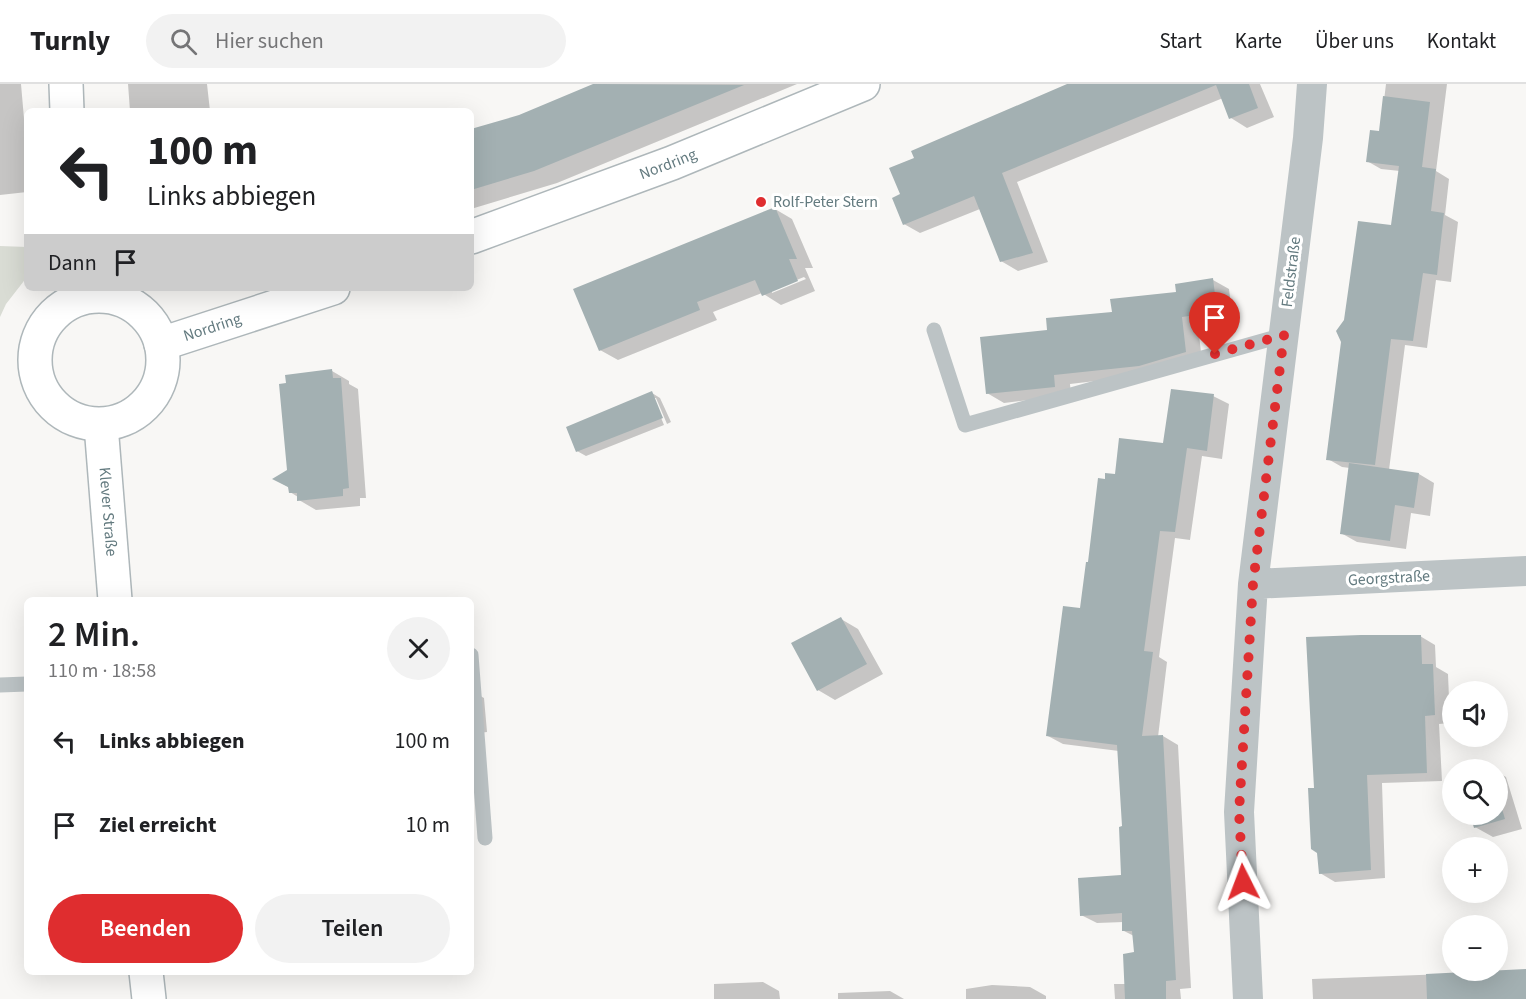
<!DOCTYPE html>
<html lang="de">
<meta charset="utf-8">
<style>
body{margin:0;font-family:"Source Sans 3",sans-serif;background:#f2f2f2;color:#202124;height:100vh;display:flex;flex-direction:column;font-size:22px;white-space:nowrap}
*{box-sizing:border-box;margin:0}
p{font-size:20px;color:#757577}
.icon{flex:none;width:33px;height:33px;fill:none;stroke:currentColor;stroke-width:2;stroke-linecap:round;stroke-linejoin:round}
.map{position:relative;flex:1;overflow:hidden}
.details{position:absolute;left:24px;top:513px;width:450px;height:378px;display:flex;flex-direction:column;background:#fff;border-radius:9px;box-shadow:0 6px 24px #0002}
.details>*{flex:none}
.guide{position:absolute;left:24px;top:24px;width:450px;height:183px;border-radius:9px;box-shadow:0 6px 24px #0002;background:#fff;color:#202124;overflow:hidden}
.fabs{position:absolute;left:1442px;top:597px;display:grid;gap:12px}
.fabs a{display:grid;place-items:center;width:66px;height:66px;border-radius:50%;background:#fff;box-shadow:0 6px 24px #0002;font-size:30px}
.pin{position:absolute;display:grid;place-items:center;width:51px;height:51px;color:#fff;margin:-62px -26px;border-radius:50% 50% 50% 0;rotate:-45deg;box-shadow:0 0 6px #0007}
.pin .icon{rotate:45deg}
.me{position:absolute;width:66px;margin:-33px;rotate:357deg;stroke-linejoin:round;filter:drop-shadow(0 0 4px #0008)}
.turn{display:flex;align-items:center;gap:21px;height:126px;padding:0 24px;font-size:27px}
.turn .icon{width:78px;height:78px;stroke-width:2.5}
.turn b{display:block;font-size:42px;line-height:51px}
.then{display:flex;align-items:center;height:57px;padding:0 24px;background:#0003;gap:12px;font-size:22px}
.round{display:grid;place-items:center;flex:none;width:63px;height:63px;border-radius:32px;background:#f2f2f2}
.summary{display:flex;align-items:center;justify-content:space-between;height:102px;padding:0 24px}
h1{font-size:36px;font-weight:600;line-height:45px}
.action{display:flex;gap:12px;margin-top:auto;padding:12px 24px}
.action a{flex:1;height:69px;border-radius:36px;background:#df2d2f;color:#fff;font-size:24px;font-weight:600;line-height:69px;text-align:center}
.action a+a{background:#f2f2f2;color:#202124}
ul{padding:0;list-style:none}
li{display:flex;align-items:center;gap:18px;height:84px;padding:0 24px}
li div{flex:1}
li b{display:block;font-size:22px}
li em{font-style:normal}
header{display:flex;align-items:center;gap:36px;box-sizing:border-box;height:84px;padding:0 30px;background:#fff;border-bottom:2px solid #e0e0e0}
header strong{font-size:28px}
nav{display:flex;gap:33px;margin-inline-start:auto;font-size:21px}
.search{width:420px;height:54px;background:#f2f2f2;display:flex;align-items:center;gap:15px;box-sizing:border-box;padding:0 21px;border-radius:33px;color:#757577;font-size:22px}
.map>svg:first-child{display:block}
.green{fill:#d9dcd4}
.shadow{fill:#0003;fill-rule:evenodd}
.building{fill:#a3b0b2}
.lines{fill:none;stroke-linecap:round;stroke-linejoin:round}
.secondary-casing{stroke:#aeb7ba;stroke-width:36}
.lane{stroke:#bcc3c5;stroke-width:15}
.street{stroke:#bcc3c5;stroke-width:30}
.secondary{stroke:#fff;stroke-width:33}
.route{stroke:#df2d2f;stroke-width:10;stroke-dasharray:0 18}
.poi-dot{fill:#df2d2f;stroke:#fff;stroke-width:2}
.labels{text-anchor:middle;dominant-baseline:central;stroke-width:6;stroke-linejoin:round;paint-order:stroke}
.street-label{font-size:16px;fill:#637a7f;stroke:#fff}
.poi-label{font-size:16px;fill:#637a7f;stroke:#fff;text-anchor:start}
</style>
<header>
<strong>Turnly</strong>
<div class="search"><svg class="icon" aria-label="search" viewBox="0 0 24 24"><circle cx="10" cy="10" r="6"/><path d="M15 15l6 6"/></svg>Hier suchen</div>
<nav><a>Start</a><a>Karte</a><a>Über uns</a><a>Kontakt</a></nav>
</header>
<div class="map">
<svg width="1526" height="915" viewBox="0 0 1526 915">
<rect width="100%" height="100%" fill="#f8f7f5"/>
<path class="green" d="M 0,162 L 27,163 L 27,193 L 6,220 L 0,233 Z"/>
<path class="shadow" d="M 0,0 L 21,0 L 27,69 L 27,108 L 0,111 Z
M 128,0 L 207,0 L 210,27 L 130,27 Z
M 597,0 L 797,0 L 557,99 L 471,125 L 471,47 L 519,32 Z
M 1071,0 L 1260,0 L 1274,33 L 1247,44 L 1231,34 L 1223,14 L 1017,98 L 1048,178 L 1018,187 L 1001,177 L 980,125 L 920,149 L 904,140 Z
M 1386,0 L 1447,0 L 1436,87 L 1449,95 L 1445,131 L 1458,138 L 1451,198 L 1436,196 L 1427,264 L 1405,261 L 1389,386 L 1419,390 L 1434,399 L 1430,432 L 1411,429 L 1406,465 L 1357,458 L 1341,449 L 1350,384 L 1342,383 L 1328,375 L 1346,237 L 1392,143 L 1400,87 L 1381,85 L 1367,77 L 1380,49 Z
M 775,125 L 792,135 L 813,184 L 805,184 L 815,207 L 781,221 L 762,209 L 713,228 L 717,236 L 618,276 L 600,266 ZM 804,193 L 806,195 L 772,209 L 772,206 Z
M 1213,196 L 1229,205 L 1233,237 L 1198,242 L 1202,277 L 1156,290 L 1070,300 L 1071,311 L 1004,319 L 987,309 L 1048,247 L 1178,209 Z
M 332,287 L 349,297 L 349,300 L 358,305 L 366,414 L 360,414 L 360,422 L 316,426 L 299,416 L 298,413 L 290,408 L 290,404 L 274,395 L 288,387 Z
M 652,309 L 660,314 L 671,338 L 667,340 L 656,314 L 653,314 L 664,341 L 586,372 L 577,367 Z
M 1213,312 L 1229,320 L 1222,375 L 1202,372 L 1190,456 L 1175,454 L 1159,573 L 1167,578 L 1158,653 L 1163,652 L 1178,661 L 1191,904 L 1180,905 L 1181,915 L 1115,915 L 1114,900 L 1126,900 L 1136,869 L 1134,852 L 1124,847 L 1124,838 L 1097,839 L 1081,831 L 1122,793 L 1123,744 L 1119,667 L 1063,660 L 1048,652 L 1081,526 L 1106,397 L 1164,361 Z
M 841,535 L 858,545 L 883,590 L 835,616 L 818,606 Z
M 1420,552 L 1435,561 L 1436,583 L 1448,590 L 1450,639 L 1439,640 L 1442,697 L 1382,699 L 1385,794 L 1335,798 L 1320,789 L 1315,705 Z
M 471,607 L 484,614 L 487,648 L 471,650 Z
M 1489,683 L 1493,686 L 1479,686 Z
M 1497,688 L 1506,693 L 1522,745 L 1493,753 L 1475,743 L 1497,730 Z
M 471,748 L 473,773 L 471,773 Z
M 1526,887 L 1526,915 L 1313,915 L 1312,895 Z
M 763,898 L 779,907 L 780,915 L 714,915 L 714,900 Z
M 992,901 L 1030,903 L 1046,912 L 1046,915 L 966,915 L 966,905 Z
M 890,907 L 904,915 L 838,915 L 838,909 Z"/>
<path class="building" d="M 593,0 L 744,1 L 534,87 L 471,106 L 471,45 L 519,31 Z
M 1067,0 L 1249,0 L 1258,24 L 1229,35 L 1216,1 L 1002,89 L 1033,169 L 1000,178 L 974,112 L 903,141 L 892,114 L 900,110 L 889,84 L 914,74 L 911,67 Z
M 1383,12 L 1430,18 L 1422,83 L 1436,85 L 1431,127 L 1444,129 L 1437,191 L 1423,189 L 1413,257 L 1391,255 L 1375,381 L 1326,376 L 1341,258 L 1336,247 L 1344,236 L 1358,137 L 1391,141 L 1399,82 L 1366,78 L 1370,46 L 1379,47 Z
M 775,123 L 797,175 L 789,175 L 798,197 L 762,212 L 755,196 L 697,218 L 700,226 L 599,267 L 573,205 Z
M 1213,194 L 1217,228 L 1182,233 L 1186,268 L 1139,282 L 1054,291 L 1055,303 L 986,310 L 980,253 L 1047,246 L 1046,234 L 1112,228 L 1110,215 L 1176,208 L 1175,200 Z
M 332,285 L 333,294 L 341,294 L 349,404 L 343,405 L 343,412 L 297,417 L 297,409 L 289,409 L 288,403 L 272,395 L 287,386 L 279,300 L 286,299 L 285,291 Z
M 1171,305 L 1214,310 L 1207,367 L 1187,364 L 1175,448 L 1160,447 L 1144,567 L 1153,568 L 1142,652 L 1163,651 L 1176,896 L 1166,897 L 1166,915 L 1125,915 L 1123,870 L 1134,868 L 1132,847 L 1122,847 L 1122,829 L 1080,832 L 1078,794 L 1121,791 L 1119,743 L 1122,742 L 1117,661 L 1046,652 L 1063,522 L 1080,524 L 1086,478 L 1088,478 L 1098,394 L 1105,395 L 1105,389 L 1115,390 L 1119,354 L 1163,359 Z
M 652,307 L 663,334 L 576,368 L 566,343 Z
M 1349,379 L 1419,389 L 1414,424 L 1395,421 L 1390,457 L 1340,450 Z
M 841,533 L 867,580 L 817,607 L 791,559 Z
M 1361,551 L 1421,551 L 1422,580 L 1433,580 L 1435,631 L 1425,632 L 1427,689 L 1367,691 L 1371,786 L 1319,790 L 1317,769 L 1311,765 L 1308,704 L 1314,704 L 1306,553 Z
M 1497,708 L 1505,735 L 1474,744 L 1470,730 L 1497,730 Z
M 1526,885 L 1526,915 L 1427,915 L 1426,890 Z"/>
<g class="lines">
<g class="secondary-casing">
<g id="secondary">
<path d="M 66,0 L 67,27"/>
<path id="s1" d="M 471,153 L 672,79 L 863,0"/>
<circle cx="99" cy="276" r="64"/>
<path id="s2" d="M 161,260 L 333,204"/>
<path id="s3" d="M 101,341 L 115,516"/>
<path d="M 146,888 L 149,915"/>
</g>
</g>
<path class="lane" d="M 934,246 L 965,341 L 1284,251
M 471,571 L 485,754
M 0,601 L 27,600"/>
<path class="street" d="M 1253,500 L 1526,487
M 1248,915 L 1239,728 L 1253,500 L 1308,54 L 1312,0"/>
<use href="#secondary" class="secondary"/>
</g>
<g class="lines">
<path class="route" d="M 1215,270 L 1284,251 L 1253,500 L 1239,728 L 1243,798"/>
</g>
<circle class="poi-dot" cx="761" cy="118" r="6"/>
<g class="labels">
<g class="street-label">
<text stroke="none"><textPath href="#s1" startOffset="210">Nordring</textPath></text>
<text transform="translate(1291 188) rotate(-83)">Feldstraße</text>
<text stroke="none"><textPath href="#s2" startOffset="54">Nordring</textPath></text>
<text stroke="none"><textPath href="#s3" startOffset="87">Klever Straße</textPath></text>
<text transform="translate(1389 494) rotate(-3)">Georgstraße</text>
</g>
<g class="poi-label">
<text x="773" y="118">Rolf-Peter Stern</text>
</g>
</g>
</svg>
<div class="fabs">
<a><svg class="icon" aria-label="sound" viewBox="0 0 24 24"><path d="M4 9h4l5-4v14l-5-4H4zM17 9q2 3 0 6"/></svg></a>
<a><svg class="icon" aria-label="search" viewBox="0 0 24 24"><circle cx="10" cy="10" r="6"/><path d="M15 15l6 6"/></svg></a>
<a>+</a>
<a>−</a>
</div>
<div class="pin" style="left:1215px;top:270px;background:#d93025"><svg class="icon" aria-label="arrive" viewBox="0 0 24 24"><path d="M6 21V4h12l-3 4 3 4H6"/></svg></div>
<svg class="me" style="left:1243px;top:798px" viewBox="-20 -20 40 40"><path d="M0-17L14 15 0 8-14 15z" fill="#df2d2f" stroke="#fff" stroke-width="4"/></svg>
<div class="guide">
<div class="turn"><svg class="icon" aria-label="left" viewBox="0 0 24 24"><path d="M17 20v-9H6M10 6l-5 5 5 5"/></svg><div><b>100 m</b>Links abbiegen</div></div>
<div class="then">Dann<svg class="icon" aria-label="arrive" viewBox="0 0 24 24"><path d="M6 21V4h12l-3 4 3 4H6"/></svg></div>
</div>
<section class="details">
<div class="summary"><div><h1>2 Min.</h1><p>110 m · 18:58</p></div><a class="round"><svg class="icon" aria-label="close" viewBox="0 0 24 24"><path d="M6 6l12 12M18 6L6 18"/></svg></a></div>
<ul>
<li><svg class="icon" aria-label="left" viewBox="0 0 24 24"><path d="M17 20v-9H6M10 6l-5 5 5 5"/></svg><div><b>Links abbiegen</b></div><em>100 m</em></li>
<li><svg class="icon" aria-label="arrive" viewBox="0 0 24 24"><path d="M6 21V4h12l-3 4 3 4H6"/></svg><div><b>Ziel erreicht</b></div><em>10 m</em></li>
</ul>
<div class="action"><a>Beenden</a><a>Teilen</a></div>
</section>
</div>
